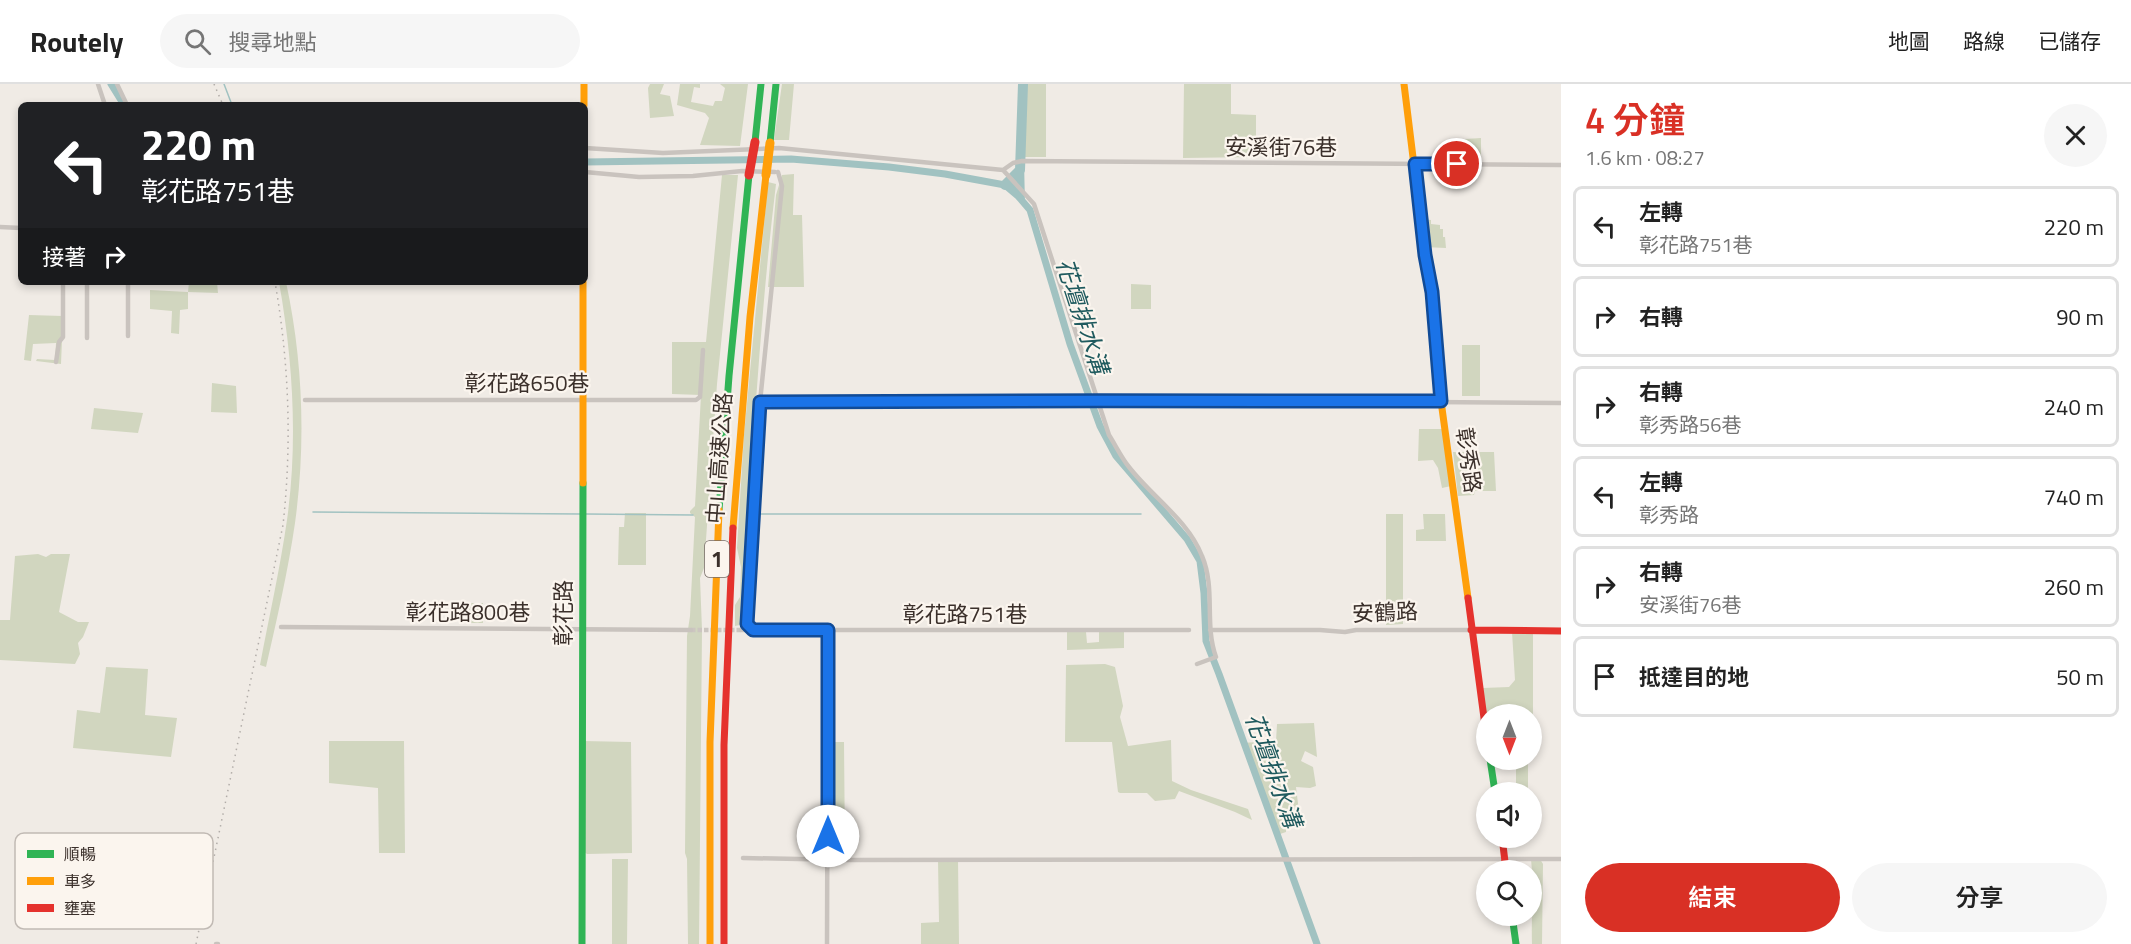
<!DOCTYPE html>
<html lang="zh-TW">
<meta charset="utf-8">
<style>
body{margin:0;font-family:"Titillium Web","Noto Sans TC",sans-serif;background:#f6f6f6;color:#222;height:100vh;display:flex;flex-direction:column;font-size:22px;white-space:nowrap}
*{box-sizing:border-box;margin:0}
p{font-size:20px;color:#767676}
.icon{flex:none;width:33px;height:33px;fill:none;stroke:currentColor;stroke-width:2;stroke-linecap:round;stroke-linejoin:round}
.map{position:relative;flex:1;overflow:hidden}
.panel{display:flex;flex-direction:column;background:#fff;width:570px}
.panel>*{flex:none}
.banner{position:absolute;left:18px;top:18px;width:570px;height:183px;border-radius:9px;box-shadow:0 3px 9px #0003;background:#202124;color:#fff;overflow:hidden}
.needle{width:39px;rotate:180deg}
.tools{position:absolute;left:1476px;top:620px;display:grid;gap:12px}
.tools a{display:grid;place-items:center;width:66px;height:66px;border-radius:50%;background:#fff;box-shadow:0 3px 9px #0003;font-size:30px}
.pin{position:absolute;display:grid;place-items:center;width:51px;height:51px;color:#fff;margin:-26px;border:3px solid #fff;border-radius:50%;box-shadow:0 2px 6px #0007}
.me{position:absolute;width:66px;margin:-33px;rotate:0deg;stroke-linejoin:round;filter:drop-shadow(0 0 4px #0008)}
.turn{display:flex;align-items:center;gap:21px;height:126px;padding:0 24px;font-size:27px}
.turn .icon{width:78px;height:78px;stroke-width:2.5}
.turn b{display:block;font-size:42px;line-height:51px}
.then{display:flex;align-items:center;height:57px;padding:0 24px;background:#0003;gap:12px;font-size:22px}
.round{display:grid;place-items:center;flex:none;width:63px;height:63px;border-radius:32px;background:#f6f6f6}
.headline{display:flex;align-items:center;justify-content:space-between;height:102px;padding:0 24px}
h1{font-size:36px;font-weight:600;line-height:45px;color:#d93025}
.button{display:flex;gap:12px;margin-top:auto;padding:12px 24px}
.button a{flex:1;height:69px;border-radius:36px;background:#d93025;color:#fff;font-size:24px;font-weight:600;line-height:69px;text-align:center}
.button a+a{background:#f6f6f6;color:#222}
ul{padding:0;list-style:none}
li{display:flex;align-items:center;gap:18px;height:81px;margin:0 12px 9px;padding:0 12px;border:3px solid #e0e0e0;border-radius:9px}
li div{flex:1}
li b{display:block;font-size:22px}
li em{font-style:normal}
header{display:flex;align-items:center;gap:36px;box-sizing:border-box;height:84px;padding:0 30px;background:#fff;border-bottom:2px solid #e0e0e0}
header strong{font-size:28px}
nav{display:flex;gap:33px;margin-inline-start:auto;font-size:21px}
.search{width:420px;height:54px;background:#f6f6f6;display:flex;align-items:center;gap:15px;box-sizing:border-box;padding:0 21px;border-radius:33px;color:#767676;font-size:22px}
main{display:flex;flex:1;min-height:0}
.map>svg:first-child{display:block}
.green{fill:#d1d6bf}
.water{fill:#a1c2c1}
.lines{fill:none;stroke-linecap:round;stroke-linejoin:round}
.stream{stroke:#a1c2c1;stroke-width:1.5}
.canal{stroke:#a1c2c1;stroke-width:7}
.river{stroke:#a1c2c1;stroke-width:10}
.street-tunnel{stroke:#ccc6c0;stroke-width:4.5;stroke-dasharray:4.5 2;stroke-linecap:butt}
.street{stroke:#c9c3be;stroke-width:4.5}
.fast{stroke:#30b455;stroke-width:7}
.slow{stroke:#ff9f0a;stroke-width:7}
.jam{stroke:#e5322d;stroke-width:7}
.rail{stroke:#b1aca8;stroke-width:1.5;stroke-dasharray:1.5 4.5;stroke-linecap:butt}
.slow-bridge{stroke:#ff9f0a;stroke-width:9}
.jam-bridge{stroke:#e5322d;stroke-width:9}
.route-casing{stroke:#114b97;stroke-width:15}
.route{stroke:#1a73e8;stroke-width:10}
.labels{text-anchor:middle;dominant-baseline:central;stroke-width:4.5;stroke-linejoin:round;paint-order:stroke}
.shield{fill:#fbf5ee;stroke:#756b66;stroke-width:1.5}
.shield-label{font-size:21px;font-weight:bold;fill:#3b302b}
.street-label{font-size:22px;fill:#3b302b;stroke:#fbf5ee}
.water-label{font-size:24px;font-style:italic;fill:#1f5a5e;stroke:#fbf5ee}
.key{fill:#fbf5ee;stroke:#c1bab4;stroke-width:1.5}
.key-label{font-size:16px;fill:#3b302b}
</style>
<header>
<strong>Routely</strong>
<div class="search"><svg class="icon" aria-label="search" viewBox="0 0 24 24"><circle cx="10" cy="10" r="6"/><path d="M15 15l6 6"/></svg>搜尋地點</div>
<nav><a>地圖</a><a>路線</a><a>已儲存</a></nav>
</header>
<main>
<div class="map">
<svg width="1561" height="860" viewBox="0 0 1561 860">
<rect width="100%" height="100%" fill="#f0ebe5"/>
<path class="green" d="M 650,0 L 664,0 L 660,10 L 670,12 L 674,32 L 650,34 L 648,4 Z
M 680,0 L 700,0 L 700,4 L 694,3 L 691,18 L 713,22 L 715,17 L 722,17 L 725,4 L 720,0 L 748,0 L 740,62 L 700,61 L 709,34 L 705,29 L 677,21 Z
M 782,0 L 794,0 L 789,56 L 774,56 Z
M 1023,0 L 1046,0 L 1046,73 L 1023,73 Z
M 1184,0 L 1231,0 L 1231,30 L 1256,31 L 1256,73 L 1183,74 Z
M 1481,54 L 1481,72 L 1464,72 L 1465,55 Z
M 794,90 L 793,131 L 802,131 L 804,203 L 768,203 L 776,111 L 782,91 Z
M 722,91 L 738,91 L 717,300 L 704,484 L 700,494 L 702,546 L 699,860 L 688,860 L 687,775 L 685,769 L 687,552 L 690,532 L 695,433 L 690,429 L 690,427 L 695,422 L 701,311 L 672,310 L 672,258 L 706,258 Z
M 768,98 L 776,100 C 762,215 755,331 747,446 C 745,467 748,526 740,541 L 735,542 L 735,521 L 740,513 L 741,483 L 737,464 L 744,351 Z
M 1421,135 L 1431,136 L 1431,140 L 1440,141 L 1440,145 L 1443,145 L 1443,153 L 1445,153 L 1446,164 L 1424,163 Z
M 189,198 L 217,198 L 218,209 L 188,208 L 188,225 L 180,226 L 179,250 L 171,249 L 172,227 L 150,225 L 150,206 L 188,208 Z
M 279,198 L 286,198 C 303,277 306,359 295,439 C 288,487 277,535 266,583 L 260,581 C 269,533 280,485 287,436 C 298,357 293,277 279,198 Z
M 1131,200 L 1151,201 L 1151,225 L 1131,225 Z
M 29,231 L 63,232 L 61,280 L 36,277 L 37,275 L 55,276 L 56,259 L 33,260 L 31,277 L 24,276 Z
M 1462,261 L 1480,261 L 1480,312 L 1462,312 Z
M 212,299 L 236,302 L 237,329 L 211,328 Z
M 94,324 L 143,329 L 138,349 L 91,345 Z
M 1419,345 L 1443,345 L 1451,402 L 1442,404 L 1438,384 L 1433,376 L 1418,377 Z
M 1453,368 L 1494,368 L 1496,407 L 1475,407 L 1474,411 L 1458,412 Z
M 625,429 L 646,429 L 646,481 L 618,481 L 619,443 L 624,443 Z
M 1386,430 L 1403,430 L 1403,540 L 1386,541 Z
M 1423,430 L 1445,430 L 1446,457 L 1416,457 L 1416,446 L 1424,445 Z
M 38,470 L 46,473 L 51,470 L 70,470 L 59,528 L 78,538 L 89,538 L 83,553 L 78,559 L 80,570 L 75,580 L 0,576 L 0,536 L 10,536 L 15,472 Z
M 459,519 L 483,519 L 483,539 L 459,539 Z
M 1067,547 L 1086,548 L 1087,559 L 1099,558 L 1099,548 L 1124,548 L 1124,564 L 1067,566 Z
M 1512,548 L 1533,548 L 1533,658 L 1532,630 L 1486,630 L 1483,604 L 1509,603 L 1515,596 Z
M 1105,580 L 1115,583 L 1123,622 L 1120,633 L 1128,662 L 1171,656 L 1172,697 L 1191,706 L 1248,725 L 1252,736 L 1235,728 L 1179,707 L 1175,715 L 1155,717 L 1147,709 L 1120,709 L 1118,708 L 1112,658 L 1065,658 L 1066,581 Z
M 106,583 L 148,585 L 145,631 L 177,634 L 171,673 L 73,664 L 77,626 L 100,629 Z
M 1314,639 L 1317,673 L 1305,667 L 1301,677 L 1313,683 L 1316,702 L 1310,704 L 1296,703 L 1299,728 L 1286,728 L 1286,748 L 1277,751 L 1241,659 L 1276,657 L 1277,640 Z
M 329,657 L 404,657 L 405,769 L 379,769 L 378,704 L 329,699 Z
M 583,657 L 631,658 L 632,769 L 587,770 L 583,767 Z
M 822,658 L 844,658 L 845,769 L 822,769 Z
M 1516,675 L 1528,675 L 1528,708 L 1516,708 Z
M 612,775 L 628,775 L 627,860 L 612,860 Z
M 958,775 L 959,860 L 921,860 L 921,839 L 939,838 L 938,776 Z
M 1531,775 L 1540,775 L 1543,780 L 1542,860 L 1532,860 C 1531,831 1534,804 1531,775 Z"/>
<path class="water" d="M 1021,76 L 1024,76 L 1025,121 L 1028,128 L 1018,112 L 1005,101 L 1020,86 Z"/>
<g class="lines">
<path class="stream" d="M 224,0 L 232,21
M 313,428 L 581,430
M 586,430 L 693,431
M 755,430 L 1141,430"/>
<path class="canal" d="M 111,0 L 124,21
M 585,78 L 791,75 L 889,83 L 945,90 L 1005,101 L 1018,112 L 1030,126 L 1070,260 L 1100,342 L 1116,372 L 1187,455 L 1200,477 L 1204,509 L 1206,557 L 1219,590 L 1317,860"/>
<path class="river" d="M 1005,101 L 1020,86 L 1023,0"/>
<path class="street-tunnel" d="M 691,546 L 741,546"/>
<path class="street" d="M 98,0 L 105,21
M 117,0 L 127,21
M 585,64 L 663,69 L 779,64 L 1003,86 L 1034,120 L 1109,351 C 1116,362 1121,373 1129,383 C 1152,413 1188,436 1202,472 C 1216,505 1204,540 1216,573 L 1197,580
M 1003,86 L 1013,79 L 1022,77 L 1561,81
M 585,88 L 639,93 L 693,92 L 742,87 L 775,88
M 0,143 L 21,144
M 87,198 L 87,254
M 128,198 L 128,252
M 56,278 L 59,258 L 63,253 L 63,198
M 305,316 L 696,316 L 700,313 L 703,266
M 760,318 L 1183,316 L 1561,319
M 281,543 L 691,546
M 741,546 L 1189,546
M 753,546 L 747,540 L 760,318 L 782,102 L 778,88
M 1210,546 L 1320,546 L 1345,548 L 1356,546 L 1471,546
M 743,774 L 848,776 L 1561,775
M 216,860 L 218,860
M 827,860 L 828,546"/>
<path class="fast" d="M 755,58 L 761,0
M 770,59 L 776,0
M 719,426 L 729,292 L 749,91
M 1490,675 L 1495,708
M 1512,831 L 1516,860
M 582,860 L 583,399"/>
<path class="slow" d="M 584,0 L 584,21
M 1404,0 L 1425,171 L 1432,208 L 1441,317 L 1468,514
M 583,399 L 583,198
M 733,444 L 750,233 L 766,91
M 710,860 L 710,658 L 719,426"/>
<path class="jam" d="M 1468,514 L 1486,649
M 1471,546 L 1561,547
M 1502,753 L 1506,786
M 724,860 L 724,661 L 733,444"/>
<path class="rail" d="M 214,0 L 223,21
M 196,860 L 283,441 C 292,359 289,279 275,198"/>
<path class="slow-bridge" d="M 766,91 L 770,59"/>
<path class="jam-bridge" d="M 749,91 L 755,58"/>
</g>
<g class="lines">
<g class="route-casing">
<path id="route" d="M 828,752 L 828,546 L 753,546 L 747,540 L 760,318 C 987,316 1214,317 1441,317 L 1432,208 L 1425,171 L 1415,80 L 1457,80"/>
</g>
<use href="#route" class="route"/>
</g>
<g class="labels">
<rect class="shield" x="705" y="457" width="24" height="36" rx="4.5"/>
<g class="shield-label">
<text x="717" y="475">1</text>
</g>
<g class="street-label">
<text x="1281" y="63">安溪街76巷</text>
<text x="527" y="299">彰花路650巷</text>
<text transform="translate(719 374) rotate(-86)">中山高速公路</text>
<text transform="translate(1469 376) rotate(82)">彰秀路</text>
<text x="468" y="528">彰花路800巷</text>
<text transform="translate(1385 528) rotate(-2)">安鶴路</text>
<text transform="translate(563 529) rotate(-90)">彰花路</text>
<text x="965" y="530">彰花路751巷</text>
</g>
<g class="water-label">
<text transform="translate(1083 232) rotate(72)">花壇排水溝</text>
<text transform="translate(1274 686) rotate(70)">花壇排水溝</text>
</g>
</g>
<rect x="15" y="749" width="198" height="96" rx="9" class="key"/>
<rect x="27" y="766" width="27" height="8" fill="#30b455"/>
<rect x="27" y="793" width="27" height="8" fill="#ff9f0a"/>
<rect x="27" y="820" width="27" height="8" fill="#e5322d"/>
<g class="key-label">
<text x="64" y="776">順暢</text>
<text x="64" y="803">車多</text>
<text x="64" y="830">壅塞</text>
</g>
</svg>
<div class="tools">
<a><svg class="needle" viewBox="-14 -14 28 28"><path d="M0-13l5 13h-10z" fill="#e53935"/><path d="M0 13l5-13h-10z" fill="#767676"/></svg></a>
<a><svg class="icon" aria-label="sound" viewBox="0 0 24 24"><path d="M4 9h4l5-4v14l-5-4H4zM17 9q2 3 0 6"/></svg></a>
<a><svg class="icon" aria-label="search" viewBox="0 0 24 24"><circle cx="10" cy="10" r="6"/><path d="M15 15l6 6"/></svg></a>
</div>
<div class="pin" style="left:1457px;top:80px;background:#d93025"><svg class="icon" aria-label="arrive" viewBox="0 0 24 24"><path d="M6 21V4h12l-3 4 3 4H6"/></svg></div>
<svg class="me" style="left:828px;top:752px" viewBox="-20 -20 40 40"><circle r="19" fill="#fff"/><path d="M0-13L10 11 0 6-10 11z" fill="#1a73e8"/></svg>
<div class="banner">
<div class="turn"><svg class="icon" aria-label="left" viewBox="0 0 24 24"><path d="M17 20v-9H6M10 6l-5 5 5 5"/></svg><div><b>220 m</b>彰花路751巷</div></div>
<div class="then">接著<svg class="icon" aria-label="right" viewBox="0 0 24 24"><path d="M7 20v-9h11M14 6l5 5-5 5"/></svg></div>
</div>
</div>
<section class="panel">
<div class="headline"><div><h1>4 分鐘</h1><p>1.6 km · 08:27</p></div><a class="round"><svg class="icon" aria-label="close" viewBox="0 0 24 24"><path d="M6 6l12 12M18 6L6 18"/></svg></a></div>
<ul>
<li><svg class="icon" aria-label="left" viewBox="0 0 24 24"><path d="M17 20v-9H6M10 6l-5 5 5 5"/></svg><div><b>左轉</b><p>彰花路751巷</p></div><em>220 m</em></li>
<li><svg class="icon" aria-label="right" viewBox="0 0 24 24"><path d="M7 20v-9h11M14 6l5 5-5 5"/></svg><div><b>右轉</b></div><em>90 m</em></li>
<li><svg class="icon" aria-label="right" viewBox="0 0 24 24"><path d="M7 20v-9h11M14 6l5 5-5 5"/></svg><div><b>右轉</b><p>彰秀路56巷</p></div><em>240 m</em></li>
<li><svg class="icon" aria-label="left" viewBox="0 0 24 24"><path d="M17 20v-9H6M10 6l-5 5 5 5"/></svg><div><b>左轉</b><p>彰秀路</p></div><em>740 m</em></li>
<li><svg class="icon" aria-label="right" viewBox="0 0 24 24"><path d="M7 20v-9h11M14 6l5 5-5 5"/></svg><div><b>右轉</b><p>安溪街76巷</p></div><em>260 m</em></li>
<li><svg class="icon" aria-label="arrive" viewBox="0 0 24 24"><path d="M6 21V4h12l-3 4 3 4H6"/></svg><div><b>抵達目的地</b></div><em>50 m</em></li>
</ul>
<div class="button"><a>結束</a><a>分享</a></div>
</section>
</main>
